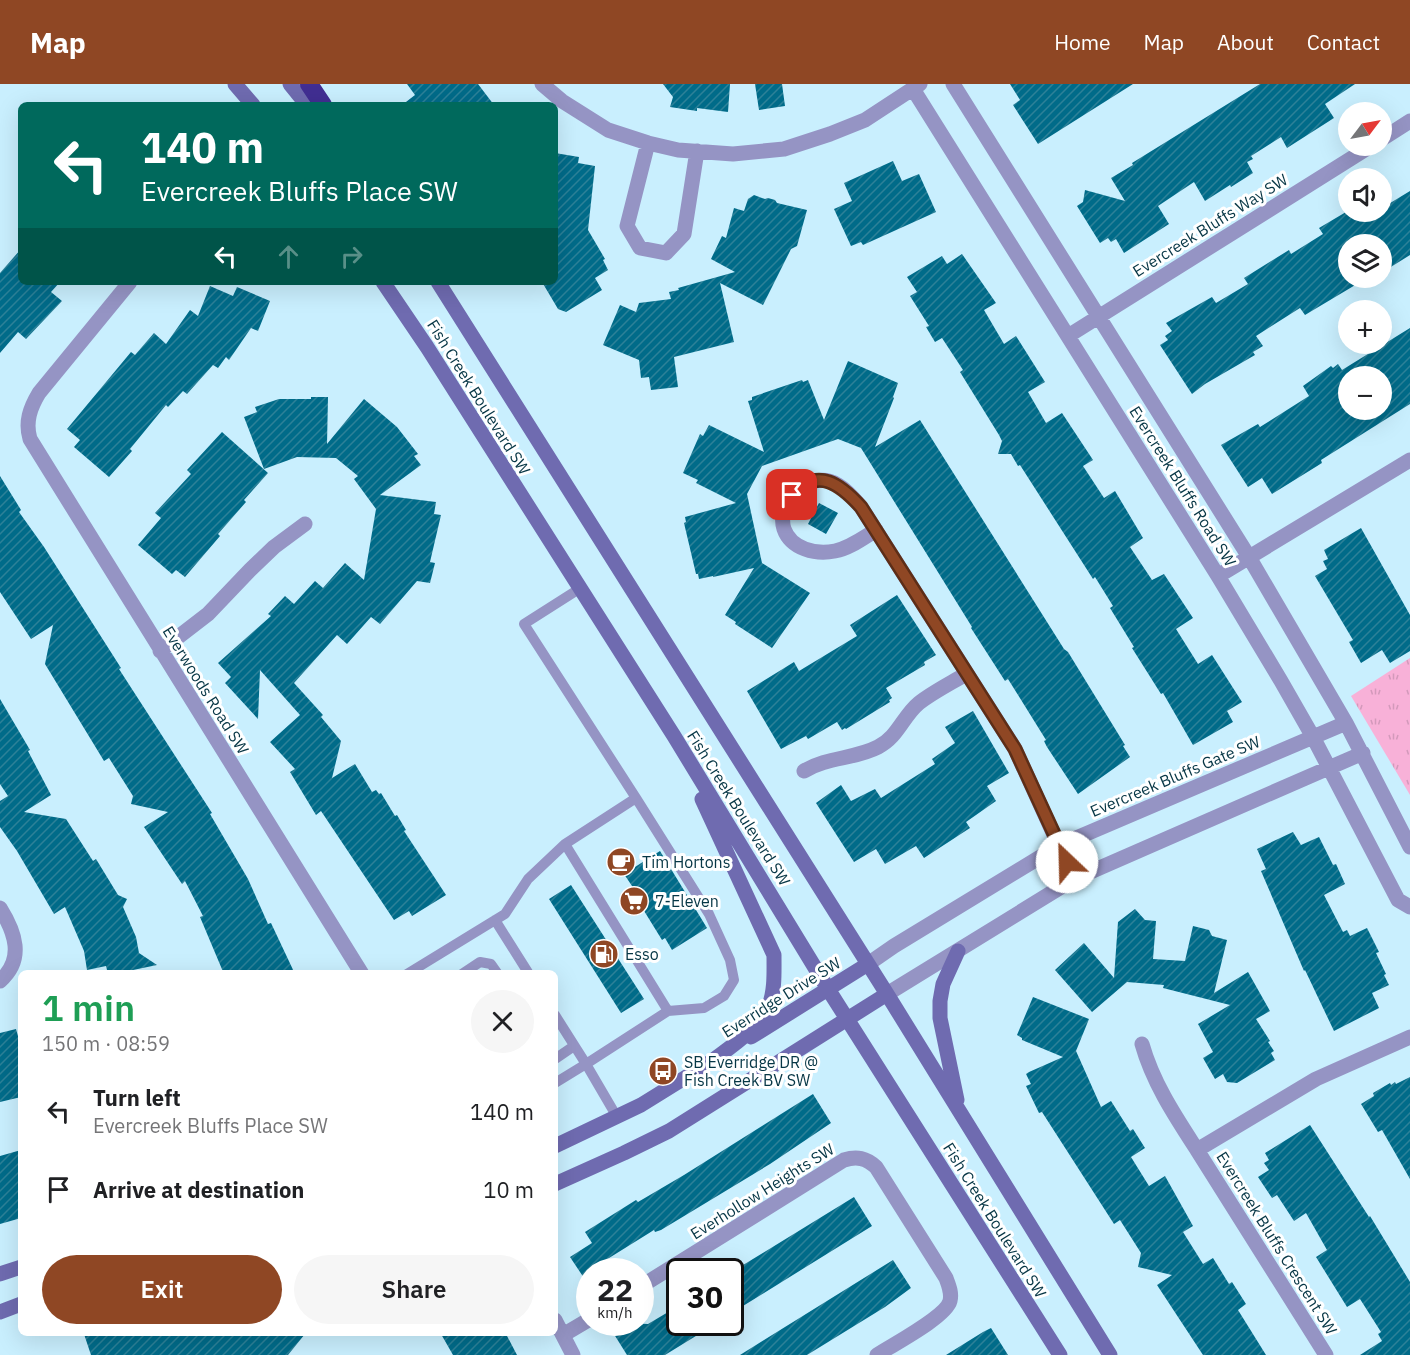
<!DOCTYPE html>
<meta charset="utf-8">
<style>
body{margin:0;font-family:"IBM Plex Sans",sans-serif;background:#f6f6f6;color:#202124;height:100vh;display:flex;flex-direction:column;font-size:22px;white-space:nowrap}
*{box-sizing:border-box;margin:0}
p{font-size:20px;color:#757577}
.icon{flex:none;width:33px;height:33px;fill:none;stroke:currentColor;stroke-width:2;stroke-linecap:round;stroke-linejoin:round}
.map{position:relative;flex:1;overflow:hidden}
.sheet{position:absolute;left:18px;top:886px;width:540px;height:366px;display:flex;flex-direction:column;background:#fff;border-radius:9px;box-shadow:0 6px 24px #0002}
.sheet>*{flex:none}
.banner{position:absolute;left:18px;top:18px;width:540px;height:183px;border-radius:9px;box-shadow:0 6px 24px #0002;background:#00695c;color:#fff;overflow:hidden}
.needle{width:39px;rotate:58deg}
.controls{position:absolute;left:1338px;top:18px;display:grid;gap:12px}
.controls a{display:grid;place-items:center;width:54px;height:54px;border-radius:50%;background:#fff;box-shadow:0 6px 24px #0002;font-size:30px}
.speed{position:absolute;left:576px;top:1174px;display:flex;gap:12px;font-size:30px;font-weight:700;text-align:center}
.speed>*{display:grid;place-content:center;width:78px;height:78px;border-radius:50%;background:#fff;box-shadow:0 6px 24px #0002;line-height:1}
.speed small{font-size:15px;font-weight:400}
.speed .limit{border:3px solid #111;border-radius:9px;background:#fff;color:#111}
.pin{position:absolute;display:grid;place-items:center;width:51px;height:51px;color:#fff;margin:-26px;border-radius:12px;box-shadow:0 3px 9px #0006}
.me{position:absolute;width:66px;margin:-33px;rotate:336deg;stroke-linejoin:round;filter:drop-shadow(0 0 4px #0008)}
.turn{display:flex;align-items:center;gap:21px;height:126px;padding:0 24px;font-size:27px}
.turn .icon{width:78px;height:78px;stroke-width:2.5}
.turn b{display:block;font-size:42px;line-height:51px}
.lanes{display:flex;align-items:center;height:57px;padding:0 24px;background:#0003;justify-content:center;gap:30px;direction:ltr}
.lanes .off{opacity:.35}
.round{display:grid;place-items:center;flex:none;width:63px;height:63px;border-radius:32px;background:#f6f6f6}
.head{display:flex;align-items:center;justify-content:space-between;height:102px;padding:0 24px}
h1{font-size:36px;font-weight:600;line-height:45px;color:#1e9e55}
.button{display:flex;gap:12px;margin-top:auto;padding:12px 24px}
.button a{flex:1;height:69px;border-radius:36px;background:#8f4724;color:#fff;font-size:24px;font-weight:600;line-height:69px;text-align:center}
.button a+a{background:#f6f6f6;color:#202124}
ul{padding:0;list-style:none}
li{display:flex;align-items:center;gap:18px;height:78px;padding:0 24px}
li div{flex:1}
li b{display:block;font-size:22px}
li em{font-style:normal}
header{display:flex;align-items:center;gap:36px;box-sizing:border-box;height:84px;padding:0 30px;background:#8f4724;color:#fff}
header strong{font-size:28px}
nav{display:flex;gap:33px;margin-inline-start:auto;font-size:21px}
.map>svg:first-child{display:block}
.park{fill:url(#park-tufts)}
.building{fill:url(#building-hatch);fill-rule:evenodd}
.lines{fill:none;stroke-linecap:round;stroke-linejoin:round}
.lane{stroke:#9594c4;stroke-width:10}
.street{stroke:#9594c4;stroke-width:15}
.secondary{stroke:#6f6bb0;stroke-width:15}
.highway{stroke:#412e92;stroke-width:18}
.route-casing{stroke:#5d2e17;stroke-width:15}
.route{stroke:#8f4724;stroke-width:10}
.labels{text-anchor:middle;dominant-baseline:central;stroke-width:6;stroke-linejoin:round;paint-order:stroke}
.street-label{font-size:16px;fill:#063645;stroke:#fff}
.poi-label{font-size:16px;fill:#063645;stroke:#fff;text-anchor:start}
</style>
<header>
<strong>Map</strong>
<nav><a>Home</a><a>Map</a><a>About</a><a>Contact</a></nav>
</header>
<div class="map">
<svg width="1410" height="1271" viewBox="0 0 1410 1271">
<defs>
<pattern id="park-tufts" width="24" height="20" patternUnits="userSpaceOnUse" patternTransform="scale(1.5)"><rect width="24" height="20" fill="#f8b1d8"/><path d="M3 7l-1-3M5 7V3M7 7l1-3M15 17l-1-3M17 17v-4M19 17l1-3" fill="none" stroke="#d399bb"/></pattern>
<pattern id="building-hatch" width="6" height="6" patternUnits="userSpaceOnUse" patternTransform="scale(1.5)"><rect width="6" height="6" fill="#006b89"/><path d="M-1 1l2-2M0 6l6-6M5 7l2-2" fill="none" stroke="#2d8198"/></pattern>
</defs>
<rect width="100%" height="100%" fill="#c9effe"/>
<path class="park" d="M 1410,574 L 1410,711 L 1351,612 Z"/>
<path class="building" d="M 407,0 L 478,0 L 494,21 L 402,21 L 415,11 Z
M 663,0 L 730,0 L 728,28 L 697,24 L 697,27 L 670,23 L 673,13 Z
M 755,0 L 782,0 L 785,22 L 759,26 Z
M 1010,0 L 1133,0 L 1038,60 L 1013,21 L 1020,16 Z
M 1260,0 L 1355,0 L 1325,20 L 1334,34 L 1287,64 L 1281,53 L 1251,72 L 1253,75 L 1247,78 L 1253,89 L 1231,103 L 1230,101 L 1205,117 L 1194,98 L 1158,122 L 1169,140 L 1124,169 L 1116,155 L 1111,158 L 1108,154 L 1100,159 L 1077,122 L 1083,118 L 1085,106 L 1125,117 L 1111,94 L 1133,81 L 1132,79 Z
M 555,69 L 579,73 L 578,79 L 595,82 L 588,146 L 605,175 L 603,176 L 608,186 L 595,194 L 602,206 L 566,228 L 558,225 L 542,198 L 555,198 Z
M 893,77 L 902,97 L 919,90 L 936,128 L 863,161 L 861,158 L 851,162 L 834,125 L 852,117 L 844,99 Z
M 1410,107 L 1410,171 L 1386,186 L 1384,183 L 1382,184 L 1382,160 L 1348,160 L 1348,194 L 1367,194 L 1305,231 L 1300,224 L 1256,252 L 1263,262 L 1253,268 L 1255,271 L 1205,300 L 1192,310 L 1160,261 L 1168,256 L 1165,252 L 1172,247 L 1166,239 L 1212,213 L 1216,219 L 1248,200 L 1244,194 L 1289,166 L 1291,170 L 1323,150 L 1319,144 L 1346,128 L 1382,128 L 1382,124 Z
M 754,111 L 765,115 L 768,114 L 775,116 L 777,119 L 807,126 L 797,162 L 791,165 L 763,221 L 720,199 L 734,258 L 674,273 L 678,303 L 651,306 L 649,293 L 641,294 L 639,276 L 603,261 L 620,221 L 636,228 L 639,219 L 671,215 L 669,208 L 679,206 L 678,204 L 735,188 L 711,175 L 722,152 L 726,154 L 734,124 L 744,127 L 748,115 Z
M 21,165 L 21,198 L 60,198 L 51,208 L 62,217 L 26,255 L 18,248 L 0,269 L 0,189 Z
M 962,170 L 996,219 L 984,226 L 1004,260 L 1016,252 L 1045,298 L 1028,308 L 1046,339 L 1062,329 L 1093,376 L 1083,382 L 1104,414 L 1115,407 L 1143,454 L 1130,463 L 1152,496 L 1164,490 L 1193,534 L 1176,545 L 1198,580 L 1212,571 L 1242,618 L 1227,627 L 1233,638 L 1193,661 L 1163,609 L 1161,610 L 1132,564 L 1134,563 L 1110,524 L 1113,522 L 1095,493 L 1093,495 L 1020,381 L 1018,382 L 1011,370 L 998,370 L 1002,357 L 999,351 L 960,288 L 963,286 L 942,254 L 935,258 L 926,243 L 929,242 L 910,212 L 917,208 L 907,193 L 942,172 L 947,180 Z
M 210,202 L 233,212 L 237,203 L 270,217 L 258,247 L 251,244 L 229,276 L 226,273 L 218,284 L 213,281 L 187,310 L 183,307 L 168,323 L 166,321 L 130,365 L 132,367 L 109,393 L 74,363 L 80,356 L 67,345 L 131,268 L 135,271 L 154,249 L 166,260 L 190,226 L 198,232 Z
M 1410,244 L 1410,320 L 1321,376 L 1322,379 L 1272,410 L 1262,394 L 1248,403 L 1221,361 L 1258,340 L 1260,343 L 1309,312 L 1303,302 L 1331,282 L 1333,284 L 1338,280 L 1342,286 ZM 1348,292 L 1382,292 L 1382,326 L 1348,326 Z
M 848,277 L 898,299 L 893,313 L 894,314 L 875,363 L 920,336 L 1064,565 L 1068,568 L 1125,661 L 1123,662 L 1130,673 L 1078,710 L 1047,663 L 1044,657 L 1046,656 L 1008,595 L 1005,597 L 971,544 L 972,543 L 861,364 L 838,355 L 762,382 L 747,410 L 762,479 L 810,509 L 772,564 L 735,540 L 736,538 L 725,531 L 754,484 L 713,493 L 713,492 L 699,495 L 698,490 L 696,490 L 684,439 L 686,438 L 685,433 L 736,419 L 696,399 L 698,396 L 683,389 L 700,350 L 703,352 L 709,341 L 764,368 L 748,317 L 752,316 L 752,313 L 802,296 L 803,298 L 808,296 L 824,336 Z
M 311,313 L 328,313 L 327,360 L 364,315 L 397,343 L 418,370 L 414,372 L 421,381 L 380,411 L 436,418 L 434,430 L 441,431 L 430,478 L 435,479 L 430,499 L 417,497 L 380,540 L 371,533 L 347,560 L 337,551 L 294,599 L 323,631 L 321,633 L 341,657 L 332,694 L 355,680 L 372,708 L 376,706 L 379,710 L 381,709 L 395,732 L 397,731 L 406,746 L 404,747 L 446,811 L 412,832 L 409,827 L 394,836 L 321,727 L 316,731 L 290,688 L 295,685 L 270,658 L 300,631 L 260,586 L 258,635 L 225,599 L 231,593 L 218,579 L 271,532 L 268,530 L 285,512 L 294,520 L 315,497 L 323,504 L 345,479 L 364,496 L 376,425 L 354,395 L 358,392 L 336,374 L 297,373 L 264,385 L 244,333 L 257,328 L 255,323 L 279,315 L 311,315 Z
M 222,348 L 268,389 L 244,416 L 246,418 L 218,450 L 220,452 L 185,493 L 176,486 L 172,490 L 138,461 L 161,434 L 155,429 L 191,390 L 187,386 Z
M 0,392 L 21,426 L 19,428 L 44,463 L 121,584 L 119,585 L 212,729 L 210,730 L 248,795 L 268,840 L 271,839 L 295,890 L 224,890 L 200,833 L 203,832 L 185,797 L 182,800 L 144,743 L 168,728 L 131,720 L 133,712 L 109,674 L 104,677 L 45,580 L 53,541 L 31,555 L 0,508 Z
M 819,419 L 838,429 L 826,450 L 808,440 Z
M 1361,444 L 1410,531 L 1410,567 L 1390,579 L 1382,566 L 1361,579 L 1349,558 L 1353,556 L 1315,492 L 1327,485 L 1323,477 L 1328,475 L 1324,466 Z
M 897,511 L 936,571 L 924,578 L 925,581 L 886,604 L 892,614 L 889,616 L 890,618 L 846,645 L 845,644 L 842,646 L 837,638 L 808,655 L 806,652 L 781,665 L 747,607 L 794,578 L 799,587 L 857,552 L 850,541 Z
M 0,615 L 30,666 L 28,667 L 51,711 L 24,728 L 66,735 L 93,777 L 96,775 L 118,811 L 127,815 L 123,823 L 136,853 L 139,869 L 157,881 L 114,890 L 108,890 L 106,882 L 87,886 L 84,867 L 65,823 L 54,830 L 17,767 L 0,743 L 0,717 L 8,712 L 0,700 Z
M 973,627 L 1009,689 L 987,702 L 996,717 L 966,738 L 970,744 L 924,774 L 916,762 L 885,780 L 876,765 L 854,778 L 816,719 L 841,701 L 851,717 L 875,705 L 881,714 L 935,680 L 932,675 L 955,659 L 945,643 Z
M 1293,748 L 1301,761 L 1319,753 L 1333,781 L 1336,780 L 1345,800 L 1324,811 L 1343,848 L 1347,846 L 1350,852 L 1367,844 L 1379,868 L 1376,869 L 1386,890 L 1384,891 L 1389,901 L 1372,909 L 1379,924 L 1334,947 L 1305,886 L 1304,887 L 1261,787 L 1266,785 L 1257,765 Z
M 660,767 L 707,844 L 672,866 L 665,854 L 662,856 L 633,809 L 636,808 L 624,790 Z
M 571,801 L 644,915 L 621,929 L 549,815 Z
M 1135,825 L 1145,836 L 1156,837 L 1153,875 L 1185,877 L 1193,842 L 1209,846 L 1212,852 L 1227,856 L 1214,909 L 1248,888 L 1270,927 L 1256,935 L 1270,957 L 1268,958 L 1274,967 L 1271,969 L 1275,976 L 1237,999 L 1227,998 L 1223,990 L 1215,995 L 1203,974 L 1213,968 L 1198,940 L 1230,921 L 1163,904 L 1164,901 L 1127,898 L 1092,928 L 1055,886 L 1084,859 L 1114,894 L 1118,838 Z
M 1033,913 L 1089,935 L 1076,967 L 1101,1023 L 1111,1017 L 1130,1047 L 1133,1045 L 1145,1064 L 1131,1073 L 1149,1102 L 1165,1092 L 1193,1142 L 1183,1148 L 1203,1180 L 1213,1174 L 1229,1200 L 1232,1198 L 1246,1220 L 1238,1226 L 1266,1271 L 1203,1271 L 1157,1201 L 1172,1191 L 1138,1183 L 1141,1169 L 1120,1136 L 1114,1140 L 1042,1028 L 1039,1029 L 1026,1002 L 1031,1000 L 1026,990 L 1029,988 L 1063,973 L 1022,956 L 1022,954 L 1017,951 Z
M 16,945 L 21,963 L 21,1013 L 0,1018 L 0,949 Z
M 1410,993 L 1410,1095 L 1382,1046 L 1378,1048 L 1361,1020 L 1374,1012 L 1373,1009 L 1390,999 L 1391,1001 L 1395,998 L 1396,1000 Z
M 813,1010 L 831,1039 L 770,1080 L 661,1146 L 655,1148 L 654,1146 L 601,1179 L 605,1185 L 601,1188 L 590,1188 L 590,1195 L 586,1197 L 570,1173 L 592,1159 L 585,1148 L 636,1116 L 638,1118 L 684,1091 Z
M 1310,1041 L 1369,1133 L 1370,1132 L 1410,1198 L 1410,1271 L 1360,1271 L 1382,1257 L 1378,1250 L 1381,1248 L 1360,1215 L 1347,1223 L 1316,1173 L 1327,1166 L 1306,1129 L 1294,1137 L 1277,1111 L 1272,1114 L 1258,1093 L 1269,1086 L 1264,1079 L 1269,1076 L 1265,1069 Z
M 21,1066 L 21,1134 L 0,1140 L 0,1072 Z
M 854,1113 L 872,1142 L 730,1230 L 730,1189 Z
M 893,1176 L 911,1204 L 885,1223 L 807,1271 L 740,1271 Z
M 680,1221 L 680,1239 L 717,1239 L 665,1271 L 627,1271 L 612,1247 L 624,1239 L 648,1240 Z
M 991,1244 L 1008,1271 L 946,1271 L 983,1248 Z
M 84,1250 L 305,1250 L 288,1271 L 91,1271 Z
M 441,1250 L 506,1250 L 517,1271 L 453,1271 Z"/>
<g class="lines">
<path class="lane" d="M 636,714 L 709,830 L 730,876 L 734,896 L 724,912 L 704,924 L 668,927
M 495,836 L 529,890
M 407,890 L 505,830 L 528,795 L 565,760 L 636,714 L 524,540 L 579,505
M 462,890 L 480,878 L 491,880 L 498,890
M 555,931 L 586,980 L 668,927 L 565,760
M 555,975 L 574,962
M 555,999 L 586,980 L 617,1033"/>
<path class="street" d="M 542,0 L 562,17 L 608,46 L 648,59 L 678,66 L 733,70 L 784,65 L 830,50 L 865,36 L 920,0
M 953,0 L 1249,473 L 1346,639 L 1410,763
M 913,5 L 1218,492 L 1281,597 L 1313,653 L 1398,816 L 1410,823
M 1382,55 L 1410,37
M 648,59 L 627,142 L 640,164 L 666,169 L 684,150 L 697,67
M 130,198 L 39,309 C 30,324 25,338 30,355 L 362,890
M 1068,252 L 1371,62
M 876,446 C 863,454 850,464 835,467 C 816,471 791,465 784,445 C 778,426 794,403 812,398 C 821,395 830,396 838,401 C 847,406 855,416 861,423 L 1015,665 L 1074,795
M 1218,492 L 1410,376
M 160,567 L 208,530 L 250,486 L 274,463 L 305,440
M 804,687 C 827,673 855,675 878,663 C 898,653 903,632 919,619 C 933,608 951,599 966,590
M 0,824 C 15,848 25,875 0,897
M 868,880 L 894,862 L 1060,761 L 1346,639
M 887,910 L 1074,795 L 1363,669
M 1142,960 C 1153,999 1175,1032 1197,1066
M 640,1203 L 844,1076 C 857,1072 866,1074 876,1083 L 946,1194 C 949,1202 952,1209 950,1217 C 946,1233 892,1261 877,1271
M 555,1236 L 573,1271
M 563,1251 L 590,1235
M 1326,1271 L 1197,1066 L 1316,995 L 1410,953"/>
<path class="secondary" d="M 235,0 L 253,21
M 290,0 L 307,21
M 383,198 L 427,263 L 674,652 L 828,905 L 1060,1271
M 438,198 L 887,910 L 1110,1271
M 702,715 L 774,871 C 774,889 775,906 769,922 C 761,943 729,964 712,977
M 751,953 L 868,880
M 957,1016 L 940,934 L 940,917 L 943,900 L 958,867
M 555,1062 L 641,1021 L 720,972
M 555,1100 L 624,1069 L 669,1047 L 887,910
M 0,1190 L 21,1183
M 0,1228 L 21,1220"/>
<path class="highway" d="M 309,0 L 323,21"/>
</g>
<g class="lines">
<g class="route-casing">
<path id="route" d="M 792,411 C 818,382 841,401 861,423 L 1015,665 L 1067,778"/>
</g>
<use href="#route" class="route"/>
</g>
<defs>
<g id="cafe-disc" transform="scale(1.5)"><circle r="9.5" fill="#8f4724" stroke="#fff"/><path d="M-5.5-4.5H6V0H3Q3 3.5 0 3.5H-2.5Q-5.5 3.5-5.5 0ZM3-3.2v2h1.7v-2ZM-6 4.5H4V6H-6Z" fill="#fff"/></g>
<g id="supermarket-disc" transform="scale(1.5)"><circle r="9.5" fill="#8f4724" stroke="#fff"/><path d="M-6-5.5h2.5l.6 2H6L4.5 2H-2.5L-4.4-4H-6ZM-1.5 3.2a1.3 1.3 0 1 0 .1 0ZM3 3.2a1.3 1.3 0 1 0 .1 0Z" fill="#fff"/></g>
<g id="fuel-disc" transform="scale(1.5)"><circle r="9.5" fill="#8f4724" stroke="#fff"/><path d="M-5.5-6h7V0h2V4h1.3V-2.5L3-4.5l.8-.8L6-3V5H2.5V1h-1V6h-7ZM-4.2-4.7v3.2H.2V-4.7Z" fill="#fff"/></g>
<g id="bus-disc" transform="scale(1.5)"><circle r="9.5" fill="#8f4724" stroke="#fff"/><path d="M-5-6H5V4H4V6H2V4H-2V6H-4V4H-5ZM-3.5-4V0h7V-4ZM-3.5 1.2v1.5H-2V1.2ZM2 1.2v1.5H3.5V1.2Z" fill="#fff"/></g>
</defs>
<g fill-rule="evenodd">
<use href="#cafe-disc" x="621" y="778"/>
<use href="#supermarket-disc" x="634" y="817"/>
<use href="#fuel-disc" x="604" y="870"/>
<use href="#bus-disc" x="663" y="987"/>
</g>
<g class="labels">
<g class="street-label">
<text transform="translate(1210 141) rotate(-32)">Evercreek Bluffs Way SW</text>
<text transform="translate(479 313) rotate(58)">Fish Creek Boulevard SW</text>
<text transform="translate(1183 402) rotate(58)">Evercreek Bluffs Road SW</text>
<text transform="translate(206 606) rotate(58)">Everwoods Road SW</text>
<text transform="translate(1175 692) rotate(-23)">Evercreek Bluffs Gate SW</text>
<text transform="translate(739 724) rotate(58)">Fish Creek Boulevard SW</text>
<text transform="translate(781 913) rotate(-32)">Everridge Drive SW</text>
<text transform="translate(762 1107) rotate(-32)">Everhollow Heights SW</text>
<text transform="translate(995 1136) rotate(58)">Fish Creek Boulevard SW</text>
<text transform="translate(1277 1159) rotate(58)">Evercreek Bluffs Crescent SW</text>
</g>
<g class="poi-label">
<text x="642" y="778">Tim Hortons</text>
<text x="655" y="817">7-Eleven</text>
<text x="625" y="870">Esso</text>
<text x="684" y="978">SB Everridge DR @<tspan x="684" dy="18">Fish Creek BV SW</tspan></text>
</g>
</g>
</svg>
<div class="controls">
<a><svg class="needle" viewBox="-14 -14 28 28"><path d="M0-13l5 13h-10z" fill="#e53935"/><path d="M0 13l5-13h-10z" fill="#757577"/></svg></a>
<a><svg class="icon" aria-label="sound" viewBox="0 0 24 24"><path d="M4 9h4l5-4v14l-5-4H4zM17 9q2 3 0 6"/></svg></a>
<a><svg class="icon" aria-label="layers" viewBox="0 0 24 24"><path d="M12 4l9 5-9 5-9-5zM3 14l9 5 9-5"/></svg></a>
<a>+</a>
<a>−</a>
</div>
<div class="speed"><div>22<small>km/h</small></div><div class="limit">30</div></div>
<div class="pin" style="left:792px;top:411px;background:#d93025"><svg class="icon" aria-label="arrive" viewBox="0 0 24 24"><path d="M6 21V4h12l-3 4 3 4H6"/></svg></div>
<svg class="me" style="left:1067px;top:778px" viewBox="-20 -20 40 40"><circle r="19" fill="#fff"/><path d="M0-13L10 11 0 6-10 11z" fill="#8f4724"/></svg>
<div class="banner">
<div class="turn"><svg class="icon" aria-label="left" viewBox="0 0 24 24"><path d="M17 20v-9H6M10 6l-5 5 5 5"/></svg><div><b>140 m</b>Evercreek Bluffs Place SW</div></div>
<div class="lanes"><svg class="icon" aria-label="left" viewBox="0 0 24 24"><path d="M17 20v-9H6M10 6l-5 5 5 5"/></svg><svg class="icon off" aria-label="ahead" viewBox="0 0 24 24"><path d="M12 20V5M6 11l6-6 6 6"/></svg><svg class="icon off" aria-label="right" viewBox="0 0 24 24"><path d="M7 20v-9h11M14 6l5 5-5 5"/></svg></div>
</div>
<section class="sheet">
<div class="head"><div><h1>1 min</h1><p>150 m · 08:59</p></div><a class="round"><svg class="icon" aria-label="close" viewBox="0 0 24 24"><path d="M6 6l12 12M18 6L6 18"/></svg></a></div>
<ul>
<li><svg class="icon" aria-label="left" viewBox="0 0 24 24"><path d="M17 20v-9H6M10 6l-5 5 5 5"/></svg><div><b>Turn left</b><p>Evercreek Bluffs Place SW</p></div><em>140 m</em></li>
<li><svg class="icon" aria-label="arrive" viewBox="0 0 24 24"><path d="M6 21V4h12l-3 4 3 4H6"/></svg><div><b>Arrive at destination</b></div><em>10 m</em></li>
</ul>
<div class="button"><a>Exit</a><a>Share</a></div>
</section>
</div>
